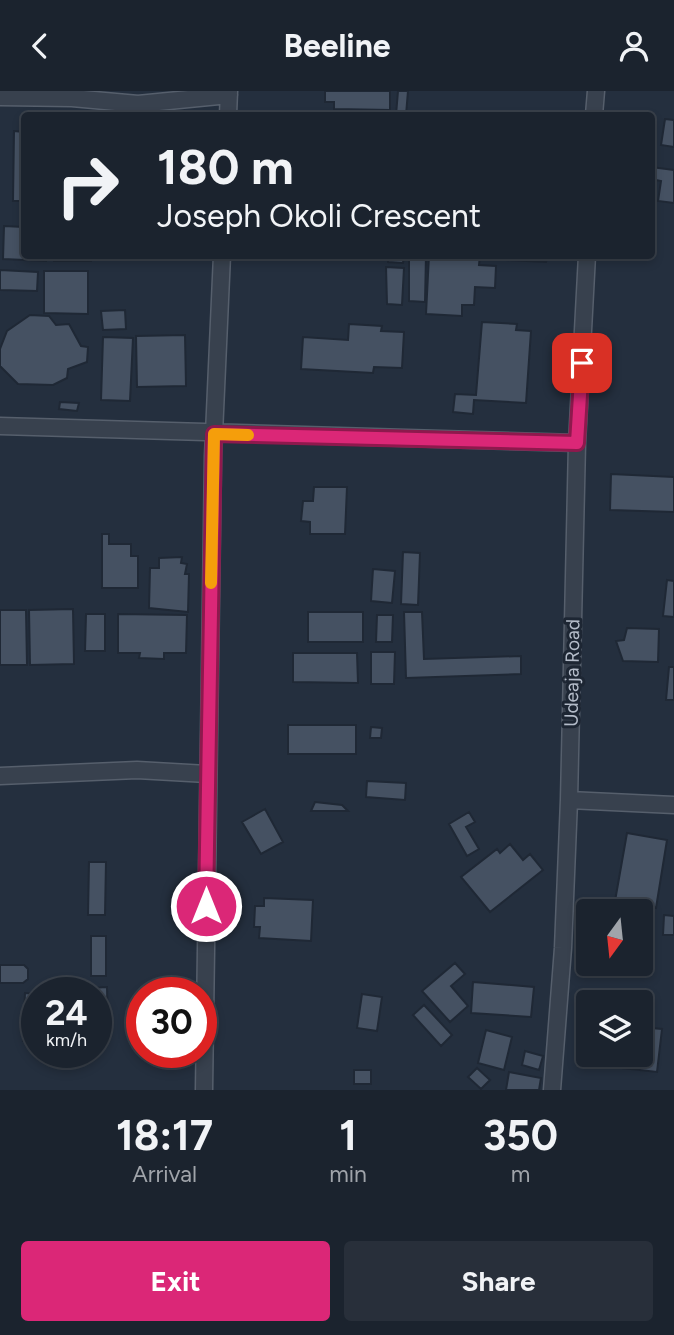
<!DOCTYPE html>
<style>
body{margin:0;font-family:Figtree,sans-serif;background:#282f3a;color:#f1f3f6;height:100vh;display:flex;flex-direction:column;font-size:26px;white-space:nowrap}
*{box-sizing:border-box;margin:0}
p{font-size:23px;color:#a0a4aa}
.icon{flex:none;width:38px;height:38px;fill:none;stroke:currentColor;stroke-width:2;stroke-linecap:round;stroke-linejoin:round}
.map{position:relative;height:999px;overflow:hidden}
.details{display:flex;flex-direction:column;background:#1b232e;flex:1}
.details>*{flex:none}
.hud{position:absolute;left:21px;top:21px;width:634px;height:147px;border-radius:7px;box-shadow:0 4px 10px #0003,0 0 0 2px #39404a;background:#1b232e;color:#f1f3f6;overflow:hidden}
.needle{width:46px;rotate:195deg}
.tools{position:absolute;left:576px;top:808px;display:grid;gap:14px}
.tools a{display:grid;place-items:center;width:77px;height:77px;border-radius:7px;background:#1b232e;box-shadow:0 4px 10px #0003,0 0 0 2px #39404a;font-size:35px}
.speed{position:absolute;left:21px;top:886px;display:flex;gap:14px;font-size:35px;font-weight:700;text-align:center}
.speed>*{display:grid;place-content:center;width:91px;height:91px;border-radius:50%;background:#1b232e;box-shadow:0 4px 10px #0003,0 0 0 2px #39404a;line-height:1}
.speed small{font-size:18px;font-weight:400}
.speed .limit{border:10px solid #d22;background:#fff;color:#111}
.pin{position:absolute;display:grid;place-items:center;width:60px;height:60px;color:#fff;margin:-30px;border-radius:14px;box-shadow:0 4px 10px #0006}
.me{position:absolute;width:77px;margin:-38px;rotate:0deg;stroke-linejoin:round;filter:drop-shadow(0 0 5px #0008)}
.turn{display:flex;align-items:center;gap:24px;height:147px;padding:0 21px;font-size:32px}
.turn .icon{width:91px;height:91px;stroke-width:2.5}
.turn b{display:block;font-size:49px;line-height:60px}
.eta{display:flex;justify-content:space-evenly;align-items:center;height:119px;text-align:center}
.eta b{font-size:42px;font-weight:700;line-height:49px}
.action{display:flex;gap:14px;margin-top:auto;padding:14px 21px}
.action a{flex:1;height:80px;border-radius:7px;background:#db2777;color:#fff;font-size:28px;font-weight:700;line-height:80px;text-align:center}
.action a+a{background:#282f3a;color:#f1f3f6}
header{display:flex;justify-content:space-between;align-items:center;height:91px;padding:0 21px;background:#1b232e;font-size:32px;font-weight:700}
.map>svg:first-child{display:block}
.building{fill:#455162;stroke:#1f2835;stroke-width:2}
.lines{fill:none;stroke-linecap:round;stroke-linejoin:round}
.minor-casing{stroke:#565f6c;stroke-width:19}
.minor{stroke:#38414e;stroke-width:16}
.route-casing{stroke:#8e194d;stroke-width:18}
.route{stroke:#db2777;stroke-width:12}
.slow{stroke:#f59e0b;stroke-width:12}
.labels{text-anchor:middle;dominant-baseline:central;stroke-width:6;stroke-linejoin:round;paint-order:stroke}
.street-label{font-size:19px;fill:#b4bcc9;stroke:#1d2633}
</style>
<header><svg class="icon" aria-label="back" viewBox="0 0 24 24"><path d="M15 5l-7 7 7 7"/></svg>Beeline<svg class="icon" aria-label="person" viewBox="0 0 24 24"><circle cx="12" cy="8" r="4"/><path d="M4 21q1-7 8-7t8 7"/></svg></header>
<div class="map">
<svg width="674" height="999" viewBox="0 0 674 999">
<rect width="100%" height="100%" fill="#242f3e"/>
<path class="building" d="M 325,0 L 390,0 L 390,19 L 334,18 L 334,11 L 325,11 Z
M 398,0 L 408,0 L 406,24 L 396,24 Z
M 651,25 L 655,26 L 652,56 L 651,56 Z
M 665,28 L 674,29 L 674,56 L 661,54 Z
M 14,40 L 24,41 L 24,110 L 13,110 Z
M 651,76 L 674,79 L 674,112 L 658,110 L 661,90 L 651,88 Z
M 4,135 L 24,136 L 24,164 L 46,164 L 46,170 L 3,168 Z
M 54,164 L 91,164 L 91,170 L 54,170 Z
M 105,164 L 173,164 L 173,168 L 105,167 Z
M 388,164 L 404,164 L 403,172 L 388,171 Z
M 409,164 L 426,164 L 425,211 L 409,210 Z
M 429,164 L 480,164 L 479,174 L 496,175 L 495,197 L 475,196 L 474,214 L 462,214 L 462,225 L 426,223 Z
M 506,164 L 547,164 L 546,171 L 506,169 Z
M 386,176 L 404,177 L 402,214 L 387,213 Z
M 0,179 L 38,181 L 37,200 L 0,199 Z
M 44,180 L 88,180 L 88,223 L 44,222 Z
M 125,219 L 126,238 L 103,239 L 101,220 Z
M 30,224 L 49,225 L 56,234 L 69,233 L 81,255 L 88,256 L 87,271 L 68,278 L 67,287 L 53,294 L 18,293 L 0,275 L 0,258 L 7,240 Z
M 482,231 L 517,233 L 516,239 L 531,240 L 526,312 L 474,309 L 473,323 L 453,321 L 455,303 L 476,304 Z
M 349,233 L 382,235 L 381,240 L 404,241 L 402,277 L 374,276 L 373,282 L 301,278 L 303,246 L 348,249 Z
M 185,244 L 186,295 L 137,296 L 136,245 Z
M 103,246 L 133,247 L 130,310 L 101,309 Z
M 60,311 L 79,312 L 77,320 L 59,318 Z
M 611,383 L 674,386 L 674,421 L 610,419 Z
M 314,396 L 347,396 L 345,443 L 310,443 L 310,431 L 301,430 L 303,410 L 313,410 Z
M 102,443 L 109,443 L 109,453 L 131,453 L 131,465 L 138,465 L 138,497 L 102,497 Z
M 403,461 L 420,462 L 418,514 L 401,513 Z
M 182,466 L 181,472 L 187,473 L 185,483 L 189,483 L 188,521 L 149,517 L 150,477 L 159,477 L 159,467 Z
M 373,478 L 395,480 L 392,512 L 371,510 Z
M 667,489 L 674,490 L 674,526 L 663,525 Z
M 73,518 L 74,573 L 30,574 L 29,519 Z
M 0,519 L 26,519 L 27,574 L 0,574 Z
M 308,521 L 363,521 L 363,551 L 308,551 Z
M 404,521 L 422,521 L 424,568 L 521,565 L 521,583 L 406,587 Z
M 86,523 L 105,523 L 105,560 L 85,560 Z
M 118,523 L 187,524 L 186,562 L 164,562 L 164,568 L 139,567 L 140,562 L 118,562 Z
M 377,524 L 393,524 L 392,551 L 376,551 Z
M 627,537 L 659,538 L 658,571 L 623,570 L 616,550 L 624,549 Z
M 371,561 L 395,561 L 394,593 L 371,593 Z
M 293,562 L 357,562 L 358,592 L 293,591 Z
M 669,576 L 674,576 L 674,609 L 666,609 Z
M 288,634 L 356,634 L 356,663 L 288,663 Z
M 371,636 L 382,637 L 381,647 L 370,647 Z
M 367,690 L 406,692 L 405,709 L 366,706 Z
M 315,711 L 342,714 L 348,720 L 311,720 Z
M 265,718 L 283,751 L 261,763 L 242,731 Z
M 469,721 L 475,731 L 466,736 L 479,758 L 467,765 L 449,733 Z
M 627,742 L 667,749 L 656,817 L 615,810 Z
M 510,753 L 523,769 L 530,763 L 543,779 L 490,821 L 461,786 L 497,758 L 500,762 Z
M 89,771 L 106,771 L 105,824 L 88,824 Z
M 264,807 L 313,809 L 311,850 L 259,847 L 260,836 L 254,836 L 255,815 L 264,815 Z
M 664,824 L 674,825 L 674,844 L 663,844 Z
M 91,845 L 106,845 L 106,885 L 91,885 Z
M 455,872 L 465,883 L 451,895 L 468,915 L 450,931 L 422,900 Z
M 0,874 L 24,874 L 28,878 L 28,888 L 23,892 L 0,892 Z
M 473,891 L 534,896 L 531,926 L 471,922 Z
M 107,896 L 108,943 L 96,943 L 96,901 L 90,901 L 90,897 Z
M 25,902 L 37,903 L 37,950 L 23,950 Z
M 362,903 L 382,906 L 377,940 L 357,937 Z
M 424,914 L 452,944 L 441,955 L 413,924 Z
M 640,936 L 662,938 L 657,981 L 596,974 L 597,964 L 640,964 Z
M 486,939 L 512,946 L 504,979 L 478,972 Z
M 525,960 L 543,965 L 539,979 L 522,974 Z
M 477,977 L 490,989 L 481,998 L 468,986 Z
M 354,979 L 371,979 L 371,993 L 354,993 Z
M 509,981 L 541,987 L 539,999 L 506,999 Z"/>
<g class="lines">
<g class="minor-casing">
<path id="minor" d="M 0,6 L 72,7 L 138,13 L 229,4
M 228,24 L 229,0
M 594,24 L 596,0
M 0,335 L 577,352
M 0,685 L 137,679 L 207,683
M 569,709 L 674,714
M 204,999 L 213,365 L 222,164
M 552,999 L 563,857 L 569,709 L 577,352 L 587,164"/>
</g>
<use href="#minor" class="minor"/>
</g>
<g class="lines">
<g class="route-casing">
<path id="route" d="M 206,815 L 214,343 L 577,352 L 582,272"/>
</g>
<use href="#route" class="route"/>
<path class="slow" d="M 211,492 L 214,343 L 248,344"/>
</g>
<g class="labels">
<g class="street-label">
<text transform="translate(572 582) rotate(-89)">Udeaja Road</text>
</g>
</g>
</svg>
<div class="tools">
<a><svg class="needle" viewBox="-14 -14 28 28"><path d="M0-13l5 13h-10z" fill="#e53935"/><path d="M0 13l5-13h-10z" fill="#a0a4aa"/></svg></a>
<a><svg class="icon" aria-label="layers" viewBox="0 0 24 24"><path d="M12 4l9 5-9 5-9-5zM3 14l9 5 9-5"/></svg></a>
</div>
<div class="speed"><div>24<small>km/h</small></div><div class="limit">30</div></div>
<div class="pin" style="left:582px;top:272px;background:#d93025"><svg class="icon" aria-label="arrive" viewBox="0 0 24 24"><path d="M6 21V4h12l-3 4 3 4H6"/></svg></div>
<svg class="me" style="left:206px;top:815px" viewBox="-20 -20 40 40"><circle r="17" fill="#db2777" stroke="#fff" stroke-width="3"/><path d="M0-11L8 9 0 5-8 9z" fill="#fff"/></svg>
<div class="hud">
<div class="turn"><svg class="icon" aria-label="right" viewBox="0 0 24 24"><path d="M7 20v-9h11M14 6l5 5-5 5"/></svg><div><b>180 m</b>Joseph Okoli Crescent</div></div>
</div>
</div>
<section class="details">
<div class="eta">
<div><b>18:17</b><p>Arrival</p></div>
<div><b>1</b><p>min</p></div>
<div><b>350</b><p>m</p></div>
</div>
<div class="action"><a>Exit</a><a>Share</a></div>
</section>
